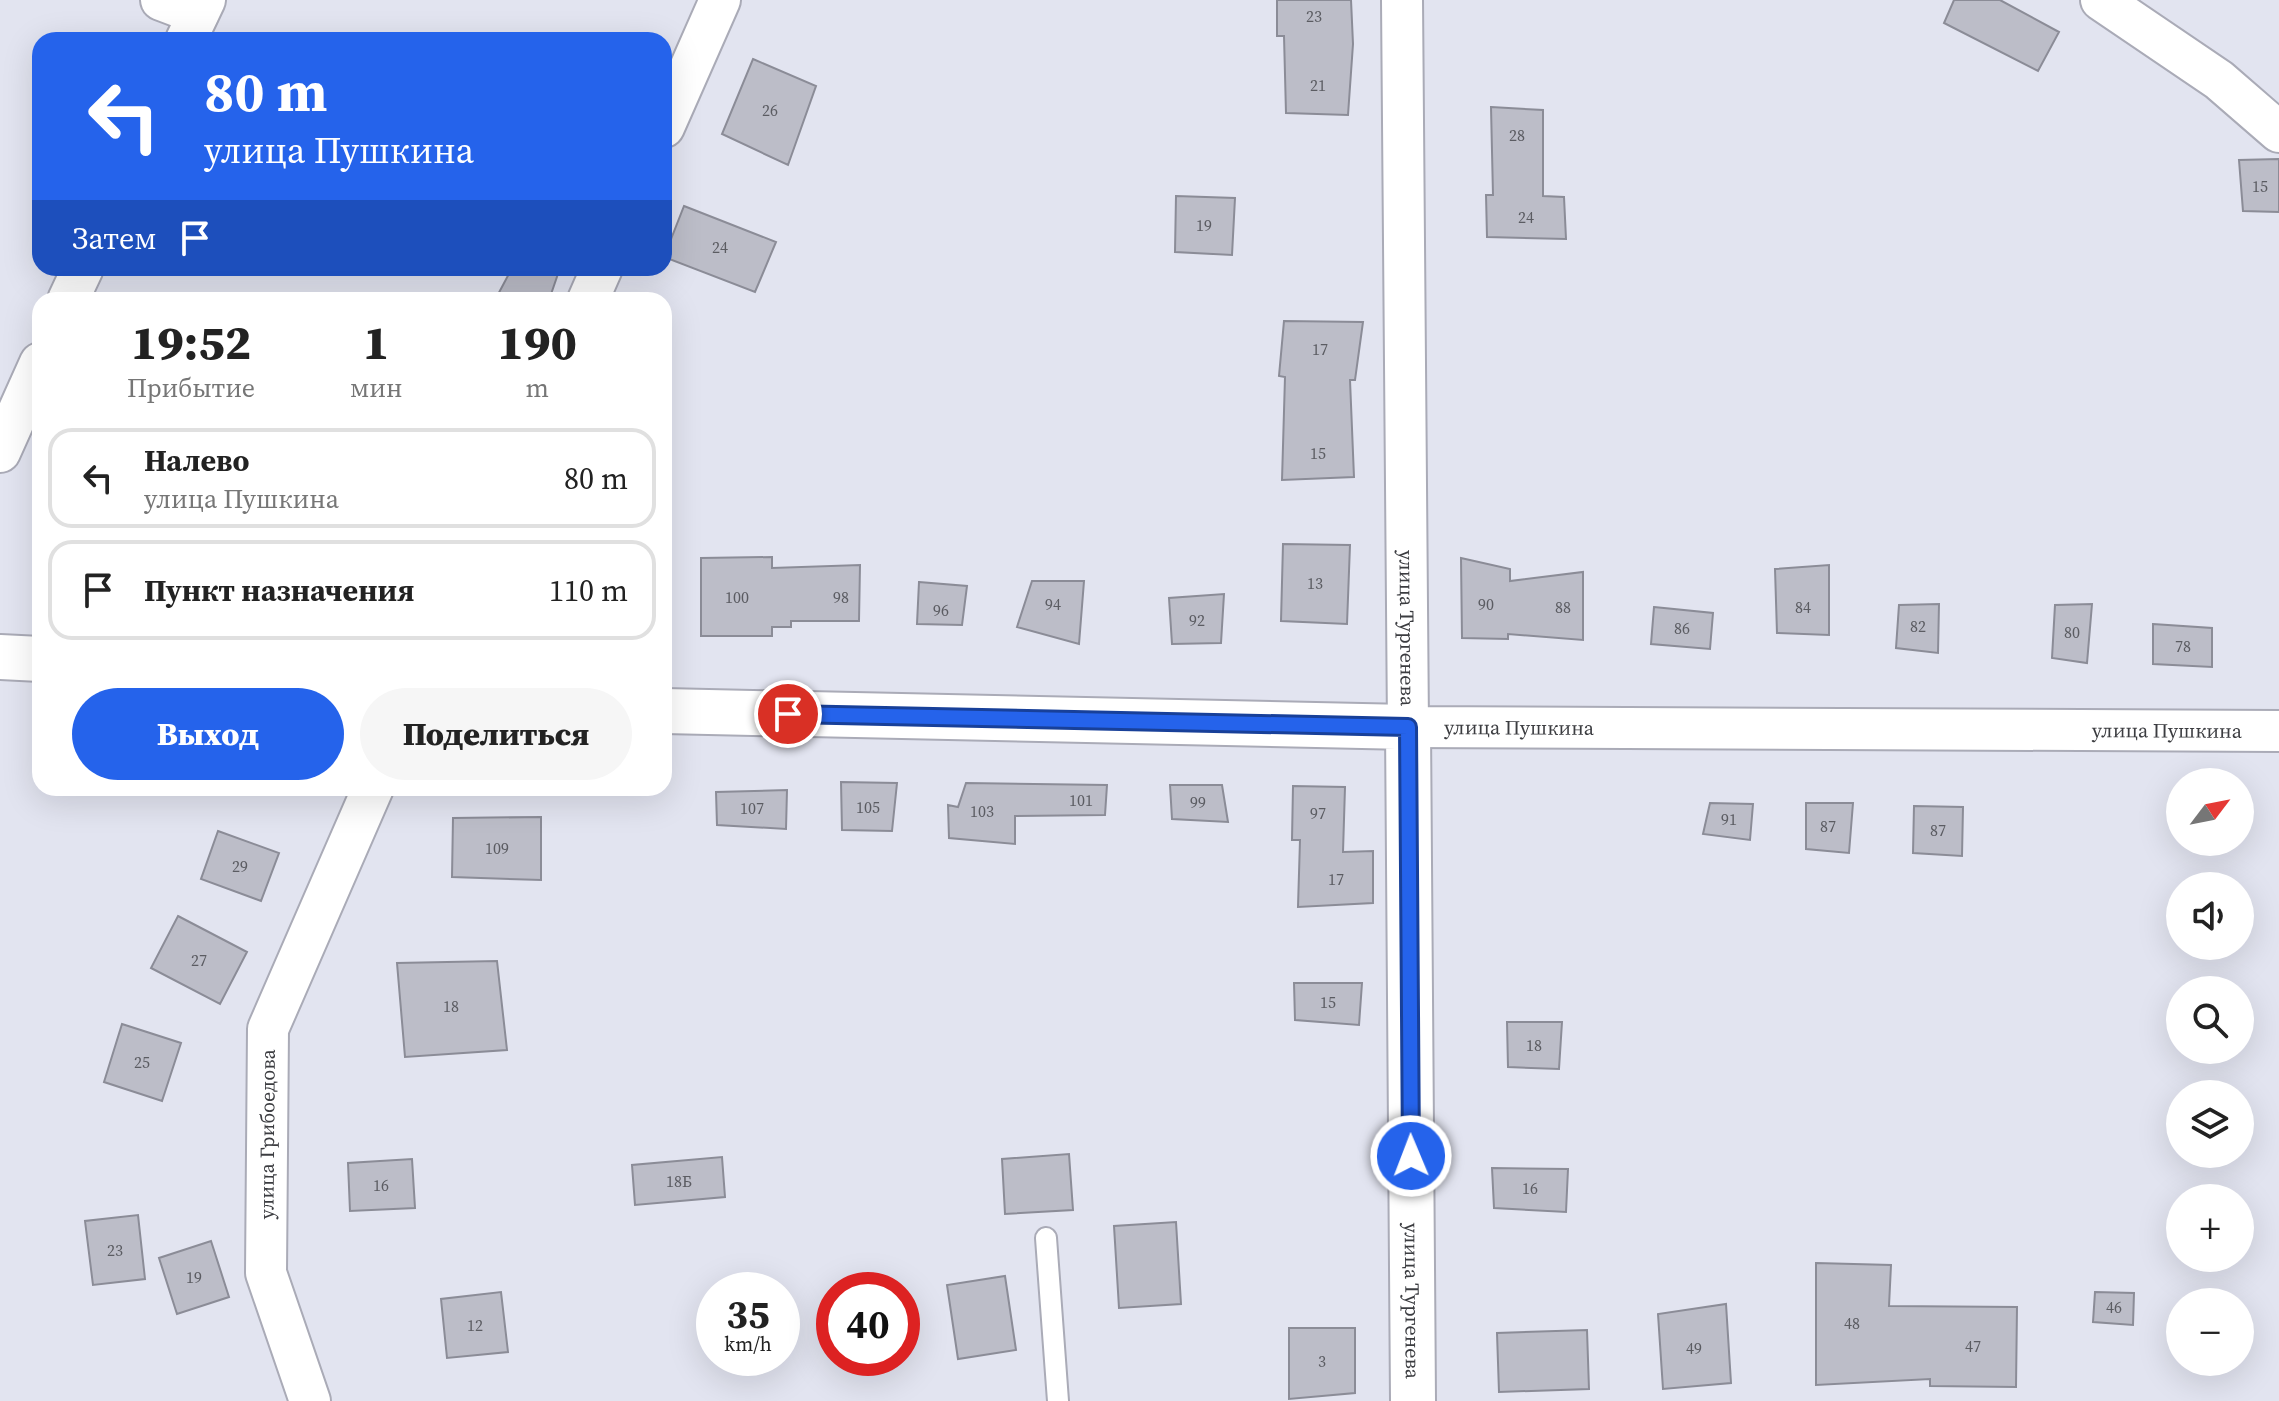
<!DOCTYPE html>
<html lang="ru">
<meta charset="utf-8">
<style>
body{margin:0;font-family:"Source Serif 4",serif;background:#f6f6f6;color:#222;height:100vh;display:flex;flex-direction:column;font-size:30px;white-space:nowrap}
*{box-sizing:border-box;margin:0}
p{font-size:26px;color:#767676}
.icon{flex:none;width:44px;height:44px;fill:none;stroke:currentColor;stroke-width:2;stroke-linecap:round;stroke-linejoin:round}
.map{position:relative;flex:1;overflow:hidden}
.details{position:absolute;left:32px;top:292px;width:640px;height:504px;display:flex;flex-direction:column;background:#fff;border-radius:24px;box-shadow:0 8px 32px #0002}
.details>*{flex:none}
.top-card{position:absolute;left:32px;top:32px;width:640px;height:244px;border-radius:24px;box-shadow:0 8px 32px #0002;background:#2563eb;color:#fff;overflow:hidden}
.needle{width:52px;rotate:58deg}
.buttons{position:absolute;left:2166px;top:768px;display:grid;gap:16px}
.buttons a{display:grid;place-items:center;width:88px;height:88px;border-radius:50%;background:#fff;box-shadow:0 8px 32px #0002;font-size:40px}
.speed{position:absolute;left:696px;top:1272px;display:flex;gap:16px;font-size:40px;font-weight:700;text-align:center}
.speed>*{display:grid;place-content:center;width:104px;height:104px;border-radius:50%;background:#fff;box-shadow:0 8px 32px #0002;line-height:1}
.speed small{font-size:20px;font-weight:400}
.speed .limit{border:12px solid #d22;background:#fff;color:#111}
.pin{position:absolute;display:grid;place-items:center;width:68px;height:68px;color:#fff;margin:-34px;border:4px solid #fff;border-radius:50%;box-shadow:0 2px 8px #0007}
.me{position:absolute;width:88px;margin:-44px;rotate:359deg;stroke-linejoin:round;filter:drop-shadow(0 0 6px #0008)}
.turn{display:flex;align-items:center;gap:28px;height:168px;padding:0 40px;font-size:36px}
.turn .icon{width:104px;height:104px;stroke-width:2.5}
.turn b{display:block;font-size:56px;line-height:68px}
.then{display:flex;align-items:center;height:76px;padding:0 40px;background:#0003;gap:16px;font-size:30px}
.eta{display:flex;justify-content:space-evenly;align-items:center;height:136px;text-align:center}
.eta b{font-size:48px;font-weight:800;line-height:56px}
.cta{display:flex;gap:16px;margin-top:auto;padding:16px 40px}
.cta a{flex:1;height:92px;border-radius:48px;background:#2563eb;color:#fff;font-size:32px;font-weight:800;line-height:92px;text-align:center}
.cta a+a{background:#f6f6f6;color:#222}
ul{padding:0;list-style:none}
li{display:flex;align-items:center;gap:24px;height:100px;margin:0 16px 12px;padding:0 24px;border:4px solid #e0e0e0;border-radius:24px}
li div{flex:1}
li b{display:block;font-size:30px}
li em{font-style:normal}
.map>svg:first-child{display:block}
.building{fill:#bcbdc8;stroke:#8b8c97;stroke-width:2}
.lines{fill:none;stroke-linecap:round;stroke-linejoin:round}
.service-casing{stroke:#aaabb7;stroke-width:24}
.minor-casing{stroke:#aaabb7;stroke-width:44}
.tertiary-casing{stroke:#aaabb7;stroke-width:48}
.service{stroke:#fff;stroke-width:20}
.minor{stroke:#fff;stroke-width:40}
.tertiary{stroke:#fff;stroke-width:44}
.route-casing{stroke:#184099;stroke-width:20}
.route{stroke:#2563eb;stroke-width:14}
.labels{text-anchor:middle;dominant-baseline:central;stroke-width:6;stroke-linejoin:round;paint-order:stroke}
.number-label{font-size:16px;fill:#5b5c62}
.street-label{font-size:20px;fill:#3b3c40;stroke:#f0f1fd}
</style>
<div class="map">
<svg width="2279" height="1401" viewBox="0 0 2279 1401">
<rect width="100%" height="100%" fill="#e2e4f0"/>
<path class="building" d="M 1277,0 L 1351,0 L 1353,44 L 1348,115 L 1286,113 L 1284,36 L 1277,36 Z
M 1954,0 L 2000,0 L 2059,32 L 2038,71 L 1944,23 Z
M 753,59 L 816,86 L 788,165 L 722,134 Z
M 1491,107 L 1543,110 L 1543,196 L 1564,197 L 1566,239 L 1487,237 L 1486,195 L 1493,195 Z
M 2279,159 L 2279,212 L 2243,211 L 2239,160 Z
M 1176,196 L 1235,198 L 1232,255 L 1175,252 Z
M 684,206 L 776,242 L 755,292 L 664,257 Z
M 512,268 L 560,268 L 549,300 L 495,300 Z
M 1284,321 L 1363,322 L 1355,380 L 1350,380 L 1354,477 L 1282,480 L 1285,377 L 1279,376 Z
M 1283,544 L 1350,545 L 1347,624 L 1281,621 Z
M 772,557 L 772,568 L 860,565 L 859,621 L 791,621 L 791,627 L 772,627 L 772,636 L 701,636 L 701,558 Z
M 1461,558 L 1510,569 L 1510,581 L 1583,572 L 1583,640 L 1508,634 L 1508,639 L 1462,638 Z
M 1829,565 L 1829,635 L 1777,633 L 1775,569 Z
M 1032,581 L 1084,581 L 1079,644 L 1017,627 Z
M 919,582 L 967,586 L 962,625 L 917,624 Z
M 1224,594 L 1221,643 L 1172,644 L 1169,598 Z
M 1939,604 L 1938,653 L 1896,648 L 1899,605 Z
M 2092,604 L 2087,663 L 2052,658 L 2055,605 Z
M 1654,607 L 1713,613 L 1710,649 L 1651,644 Z
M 2153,624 L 2212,628 L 2212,667 L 2153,664 Z
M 841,782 L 897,783 L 892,831 L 842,830 Z
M 966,783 L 1107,785 L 1105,815 L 1015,816 L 1015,844 L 949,838 L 948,805 L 958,807 Z
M 1170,785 L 1222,785 L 1228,822 L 1172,819 Z
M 1293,786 L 1345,787 L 1343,852 L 1373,851 L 1373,903 L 1298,907 L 1300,840 L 1292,840 Z
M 787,790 L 786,829 L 717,825 L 716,792 Z
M 1710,803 L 1753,804 L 1750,840 L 1703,834 Z
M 1806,803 L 1853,803 L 1849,853 L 1806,849 Z
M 1914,806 L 1963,807 L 1962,856 L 1913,853 Z
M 541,817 L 541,880 L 452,877 L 453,818 Z
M 218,831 L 279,853 L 261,901 L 201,879 Z
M 178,916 L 247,952 L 220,1004 L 151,968 Z
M 497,961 L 507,1050 L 405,1057 L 397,963 Z
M 1294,983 L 1362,983 L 1359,1025 L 1295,1020 Z
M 1507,1022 L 1562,1022 L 1559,1069 L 1508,1067 Z
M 122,1024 L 181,1043 L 162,1101 L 104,1082 Z
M 1069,1154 L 1073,1210 L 1005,1214 L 1002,1159 Z
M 722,1157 L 725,1197 L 635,1205 L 632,1165 Z
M 412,1159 L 415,1208 L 350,1211 L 348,1163 Z
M 1492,1168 L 1568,1169 L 1566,1212 L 1494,1208 Z
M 138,1215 L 145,1279 L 93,1285 L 85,1221 Z
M 1176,1222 L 1181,1304 L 1119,1308 L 1114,1226 Z
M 211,1241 L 229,1297 L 177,1314 L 159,1258 Z
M 1816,1263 L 1891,1265 L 1889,1306 L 2017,1307 L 2016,1387 L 1930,1386 L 1930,1379 L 1816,1385 Z
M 1005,1276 L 1016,1350 L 958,1359 L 947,1285 Z
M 501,1292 L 508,1352 L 447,1358 L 441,1299 Z
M 2095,1292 L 2134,1293 L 2133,1325 L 2093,1322 Z
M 1726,1304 L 1731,1383 L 1663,1389 L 1658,1314 Z
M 1289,1328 L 1355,1328 L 1355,1393 L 1289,1399 Z
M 1587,1330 L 1589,1389 L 1499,1392 L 1497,1333 Z"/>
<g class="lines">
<g class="service-casing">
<path id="service" d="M 1046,1238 L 1058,1401"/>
</g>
<g class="minor-casing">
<g id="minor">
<path d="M 161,0 L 198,14"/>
<path id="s1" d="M 1402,0 L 1408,727 L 2279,731"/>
<path d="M 2101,0 L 2219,80 L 2279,132"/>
<path d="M 186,40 L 205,0"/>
<path d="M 664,127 L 720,0"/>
<path d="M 68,300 L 83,268"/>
<path d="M 588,300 L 602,268"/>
<path d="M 0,452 L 40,363"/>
<path id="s2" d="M 310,1401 L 266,1273 L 268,1029 L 373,788"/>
</g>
</g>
<g class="tertiary-casing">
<g id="tertiary">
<path d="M 0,657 L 40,659"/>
<path id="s3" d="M 664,711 L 1408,727 L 1413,1401"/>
</g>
</g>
<use href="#service" class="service"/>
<use href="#minor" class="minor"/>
<use href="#tertiary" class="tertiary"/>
</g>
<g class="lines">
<g class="route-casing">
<path id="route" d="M 788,714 L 1408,727 L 1411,1156"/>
</g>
<use href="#route" class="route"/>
</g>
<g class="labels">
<g class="number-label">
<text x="1314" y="16">23</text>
<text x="1318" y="85">21</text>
<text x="770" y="110">26</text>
<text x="1517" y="135">28</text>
<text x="2260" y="186">15</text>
<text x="1526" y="217">24</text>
<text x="1204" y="225">19</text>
<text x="720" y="247">24</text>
<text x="1320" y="349">17</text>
<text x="1318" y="453">15</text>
<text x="1315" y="583">13</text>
<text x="737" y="597">100</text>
<text x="841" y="597">98</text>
<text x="1053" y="604">94</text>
<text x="1486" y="604">90</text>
<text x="1563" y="607">88</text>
<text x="1803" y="607">84</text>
<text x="941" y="610">96</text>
<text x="1197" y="620">92</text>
<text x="1918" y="626">82</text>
<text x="1682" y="628">86</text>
<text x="2072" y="632">80</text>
<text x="2183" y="646">78</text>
<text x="1081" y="800">101</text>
<text x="1198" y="802">99</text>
<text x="868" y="807">105</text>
<text x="752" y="808">107</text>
<text x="982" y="811">103</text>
<text x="1318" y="813">97</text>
<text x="1729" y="819">91</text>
<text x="1828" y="826">87</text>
<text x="1938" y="830">87</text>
<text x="497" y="848">109</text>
<text x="240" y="866">29</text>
<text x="1336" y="879">17</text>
<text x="199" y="960">27</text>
<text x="1328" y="1002">15</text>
<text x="451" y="1006">18</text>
<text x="1534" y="1045">18</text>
<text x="142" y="1062">25</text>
<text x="679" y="1181">18Б</text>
<text x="381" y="1185">16</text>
<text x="1530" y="1188">16</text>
<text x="115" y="1250">23</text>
<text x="194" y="1277">19</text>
<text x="2114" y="1307">46</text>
<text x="1852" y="1323">48</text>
<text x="475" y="1325">12</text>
<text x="1973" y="1346">47</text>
<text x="1694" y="1348">49</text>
<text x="1322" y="1361">3</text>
</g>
<g class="street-label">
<text stroke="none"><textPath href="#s1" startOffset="628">улица Тургенева</textPath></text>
<text stroke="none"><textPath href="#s1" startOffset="838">улица Пушкина</textPath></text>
<text stroke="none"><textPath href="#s1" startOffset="1486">улица Пушкина</textPath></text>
<text stroke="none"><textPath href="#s2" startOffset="274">улица Грибоедова</textPath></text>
<text stroke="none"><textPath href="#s3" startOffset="1318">улица Тургенева</textPath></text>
</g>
</g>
</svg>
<div class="buttons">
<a><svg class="needle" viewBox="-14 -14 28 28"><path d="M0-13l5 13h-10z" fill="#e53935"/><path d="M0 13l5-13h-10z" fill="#767676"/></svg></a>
<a><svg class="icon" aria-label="sound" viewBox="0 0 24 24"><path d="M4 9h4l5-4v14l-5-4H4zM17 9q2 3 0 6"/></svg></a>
<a><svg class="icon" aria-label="search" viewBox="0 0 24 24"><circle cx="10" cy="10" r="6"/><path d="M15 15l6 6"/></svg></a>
<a><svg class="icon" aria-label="layers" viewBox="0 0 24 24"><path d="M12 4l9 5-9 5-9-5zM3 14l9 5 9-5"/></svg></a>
<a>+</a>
<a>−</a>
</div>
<div class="speed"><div>35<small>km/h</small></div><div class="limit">40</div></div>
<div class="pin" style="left:788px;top:714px;background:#d93025"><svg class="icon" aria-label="arrive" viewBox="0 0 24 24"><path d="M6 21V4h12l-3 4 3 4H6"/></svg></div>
<svg class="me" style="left:1411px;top:1156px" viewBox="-20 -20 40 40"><circle r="17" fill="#2563eb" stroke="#fff" stroke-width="3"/><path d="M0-11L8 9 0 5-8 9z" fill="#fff"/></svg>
<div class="top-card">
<div class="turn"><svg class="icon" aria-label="left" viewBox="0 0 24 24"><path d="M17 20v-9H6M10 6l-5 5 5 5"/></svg><div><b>80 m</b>улица Пушкина</div></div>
<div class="then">Затем<svg class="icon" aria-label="arrive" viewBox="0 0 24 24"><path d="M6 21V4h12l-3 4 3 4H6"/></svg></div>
</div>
<section class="details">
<div class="eta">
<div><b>19:52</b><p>Прибытие</p></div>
<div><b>1</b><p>мин</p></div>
<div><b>190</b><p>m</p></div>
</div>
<ul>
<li><svg class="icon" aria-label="left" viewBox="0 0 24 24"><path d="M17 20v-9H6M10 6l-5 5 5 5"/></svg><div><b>Налево</b><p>улица Пушкина</p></div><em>80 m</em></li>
<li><svg class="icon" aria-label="arrive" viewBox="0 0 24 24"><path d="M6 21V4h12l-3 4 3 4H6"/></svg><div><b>Пункт назначения</b></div><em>110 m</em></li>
</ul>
<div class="cta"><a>Выход</a><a>Поделиться</a></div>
</section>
</div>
